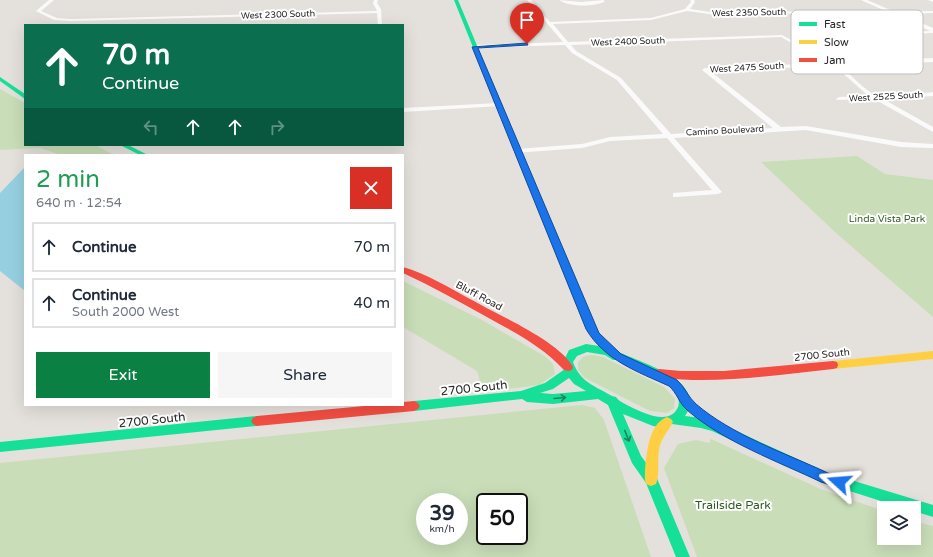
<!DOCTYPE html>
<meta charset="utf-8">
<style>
body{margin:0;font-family:"Varela Round",sans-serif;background:#f6f6f7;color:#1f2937;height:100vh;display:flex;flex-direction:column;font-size:15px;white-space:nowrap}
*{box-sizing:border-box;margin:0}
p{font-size:13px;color:#747a83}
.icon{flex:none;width:22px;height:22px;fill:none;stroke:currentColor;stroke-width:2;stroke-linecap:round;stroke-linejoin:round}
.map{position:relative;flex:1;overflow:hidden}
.panel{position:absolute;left:24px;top:154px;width:380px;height:252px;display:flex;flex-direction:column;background:#fff;border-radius:0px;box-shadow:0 4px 16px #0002}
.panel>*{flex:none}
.hud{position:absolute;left:24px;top:24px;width:380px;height:122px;border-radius:0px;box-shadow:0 4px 16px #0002;background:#0b6e4f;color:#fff;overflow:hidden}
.buttons{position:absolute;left:877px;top:501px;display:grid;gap:8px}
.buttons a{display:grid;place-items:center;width:44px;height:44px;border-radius:0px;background:#fff;box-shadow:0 4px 16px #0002;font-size:20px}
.speed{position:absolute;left:416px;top:493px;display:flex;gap:8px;font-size:20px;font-weight:700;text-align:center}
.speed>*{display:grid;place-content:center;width:52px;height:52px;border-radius:50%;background:#fff;box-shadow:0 4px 16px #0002;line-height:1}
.speed small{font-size:10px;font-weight:400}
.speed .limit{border:2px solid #111;border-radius:6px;background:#fff;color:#111}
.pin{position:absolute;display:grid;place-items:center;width:34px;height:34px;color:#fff;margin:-41px -17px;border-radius:50% 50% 50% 0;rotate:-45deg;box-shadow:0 0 4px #0007}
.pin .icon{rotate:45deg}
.me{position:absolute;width:44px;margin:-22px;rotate:289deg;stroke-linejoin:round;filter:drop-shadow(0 0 3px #0008)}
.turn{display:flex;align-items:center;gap:14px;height:84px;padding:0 12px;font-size:18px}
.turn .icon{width:52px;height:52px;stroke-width:2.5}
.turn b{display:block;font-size:28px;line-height:34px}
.lanes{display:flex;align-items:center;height:38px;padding:0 12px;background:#0003;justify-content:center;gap:20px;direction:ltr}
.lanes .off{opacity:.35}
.round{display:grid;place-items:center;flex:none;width:42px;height:42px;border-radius:0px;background:#f6f6f7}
.summary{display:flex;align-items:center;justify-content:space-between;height:68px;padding:0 12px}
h1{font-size:24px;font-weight:600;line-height:30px;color:#1e9e55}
.button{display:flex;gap:8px;margin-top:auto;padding:8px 12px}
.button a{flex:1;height:46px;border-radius:0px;background:#0b8043;color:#fff;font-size:16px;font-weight:600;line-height:46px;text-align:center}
.button a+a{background:#f6f6f7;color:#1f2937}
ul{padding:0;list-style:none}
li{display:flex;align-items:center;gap:12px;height:50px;margin:0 8px 6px;padding:0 4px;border:2px solid #e0e1e3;border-radius:0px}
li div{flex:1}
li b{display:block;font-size:15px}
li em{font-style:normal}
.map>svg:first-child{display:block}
.green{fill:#c9ddb8;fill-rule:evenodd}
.water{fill:#96d0e0}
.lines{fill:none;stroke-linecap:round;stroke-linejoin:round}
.street{fill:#fbfafa;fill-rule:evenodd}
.fast{fill:#16e098;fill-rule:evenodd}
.slow{fill:#ffcf43;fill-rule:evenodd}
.jam{fill:#f24e42;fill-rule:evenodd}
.oneway{stroke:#1e8460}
.route{fill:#1a73e8;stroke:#114b97}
.labels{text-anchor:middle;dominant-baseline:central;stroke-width:4;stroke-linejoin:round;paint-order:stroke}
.far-street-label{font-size:9px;fill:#272727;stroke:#fff}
.park-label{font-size:10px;fill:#2e5b1f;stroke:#fff}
.street-label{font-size:10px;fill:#272727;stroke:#fff}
.near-street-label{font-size:12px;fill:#272727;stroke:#fff}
.near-park-label{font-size:12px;fill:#2e5b1f;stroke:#fff}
.key{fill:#fff;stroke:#bebebe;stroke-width:1}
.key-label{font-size:11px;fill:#272727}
</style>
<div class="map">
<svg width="933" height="557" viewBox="0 0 933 557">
<rect width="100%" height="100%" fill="#e4e1dc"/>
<path class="green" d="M 0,89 L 25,103 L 25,145 L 95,145 L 114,155 L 61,155 L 40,148 L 0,150 Z
M 857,156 L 885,174 L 933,180 L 933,317 L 836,233 L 761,162 Z
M 403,281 L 482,320 L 546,357 L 553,364 L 555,374 L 539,385 L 483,392 L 477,371 L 403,327 Z
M 593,355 L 603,357 L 664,387 L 675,399 L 674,408 L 667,413 L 650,411 L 585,378 L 578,370 L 578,362 L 584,356 Z
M 582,405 L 595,408 L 604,420 L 651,557 L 0,557 L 0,463 ZM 425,502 L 459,502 L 459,536 L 425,536 ZM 485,502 L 519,502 L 519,536 L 485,536 Z
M 711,439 L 823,490 L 884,511 L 884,538 L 914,538 L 914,521 L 933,526 L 933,557 L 697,557 L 664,468 L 678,444 L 696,440 L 709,443 Z"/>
<path class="water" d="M 25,167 L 25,291 L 0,271 L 0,193 Z"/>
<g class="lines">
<path class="street" d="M 49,0 L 54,0 L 41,11 L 57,18 L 71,19 L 377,11 L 373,3 L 374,0 L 378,0 L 377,3 L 381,9 L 382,25 L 378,25 L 377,13 L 71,21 L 54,20 L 36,11 Z
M 527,0 L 531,0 L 550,22 L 651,18 L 685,9 L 691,2 L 690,0 L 694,0 L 695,2 L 690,9 L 724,14 L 831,10 L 829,12 L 724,16 L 687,11 L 651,20 L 553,24 L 568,42 L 782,35 L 834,63 L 933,58 L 933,62 L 839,66 C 851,73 864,91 876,95 C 883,97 923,93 933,92 L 933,96 L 883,99 L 933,127 L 933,132 L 874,99 L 837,100 L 836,99 L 839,97 L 869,96 C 856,86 846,74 831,66 L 710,71 L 781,127 L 806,126 L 901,142 L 933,144 L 933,148 L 901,147 L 806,130 L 674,138 L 722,192 L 718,194 L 676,197 L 673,197 L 673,193 L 712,190 L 667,138 L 610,141 L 582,148 L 514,153 L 513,151 L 517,149 L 582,144 L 610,137 L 663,134 L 617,80 L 572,53 L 565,45 L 473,48 L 475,45 L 563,42 ZM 781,37 L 826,63 L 705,68 L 702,70 L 773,128 L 671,134 L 621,78 L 576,51 L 571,45 Z
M 559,0 L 581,2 L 604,0 L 604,2 C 593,7 569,7 559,0 Z
M 861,0 L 867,0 L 895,12 L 933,11 L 933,13 L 900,14 L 933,28 L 933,33 L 852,36 L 854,34 L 930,31 Z
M 928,0 L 933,0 L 933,2 Z
M 498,103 L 500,104 L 500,106 L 403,112 L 403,108 Z"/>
<path class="fast" d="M 454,0 L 458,0 L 595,328 C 602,336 610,347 619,352 C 641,363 709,381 685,416 L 701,418 L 719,423 L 828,473 L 933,505 L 933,517 L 914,511 L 914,508 L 903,508 L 821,482 L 712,431 L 701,428 L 672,424 L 661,427 L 653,426 L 623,414 L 641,456 L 656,476 L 690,557 L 676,557 L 646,483 L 632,463 L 608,405 L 598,399 L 553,404 L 527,402 L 522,399 L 414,411 L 410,409 L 408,406 L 410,403 L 414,401 L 521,391 L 545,383 L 565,369 L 563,362 L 569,350 L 586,344 L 599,346 L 586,329 ZM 587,352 L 605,355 L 613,360 L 619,360 C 637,368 662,377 675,392 C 678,396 680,402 678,407 C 670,426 643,413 631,407 C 626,404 619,402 616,397 L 612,396 C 595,386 580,382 573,362 L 577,356 ZM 569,378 L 574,384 L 586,391 L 553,394 L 540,393 L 553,389 Z
M 0,77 L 25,94 L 25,99 L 0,81 Z
M 120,145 L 128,145 L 148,155 L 140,155 Z
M 257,416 L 261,418 L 263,421 L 261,424 L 257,426 L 0,452 L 0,442 Z"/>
<path class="slow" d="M 933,351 L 933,359 L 833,369 L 829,368 L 828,365 L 829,362 L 833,361 Z
M 667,417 L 671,419 L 673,422 C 668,432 661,438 659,450 C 657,461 660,474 656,484 L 651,486 L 646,484 L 645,480 C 645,462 647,424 667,417 Z"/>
<path class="jam" d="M 403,267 C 426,273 451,289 472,300 C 498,315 559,341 573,367 L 572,370 L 568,371 L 564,370 C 542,346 514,332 485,316 C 458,301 431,286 403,273 Z
M 833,361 L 837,362 L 838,365 L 837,368 L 833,369 C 786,374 739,381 692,380 C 680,379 667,380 655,376 L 654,373 L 655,370 L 659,369 L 681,371 L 724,371 Z
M 414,401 L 418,403 L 420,406 L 418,409 L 414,411 L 257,426 L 253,424 L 251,421 L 253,418 L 257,416 L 375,405 L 403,405 L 403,402 Z"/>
</g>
<defs><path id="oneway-shaft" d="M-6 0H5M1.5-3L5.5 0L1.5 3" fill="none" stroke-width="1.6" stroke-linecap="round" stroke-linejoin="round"/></defs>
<g class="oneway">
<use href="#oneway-shaft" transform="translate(560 398) rotate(-5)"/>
<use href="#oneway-shaft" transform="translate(627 436) rotate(68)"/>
</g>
<path class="route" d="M 527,43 L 528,45 L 478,48 L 599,333 L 621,354 L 677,380 C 685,387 688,397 696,404 C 732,435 785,453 828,473 L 844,478 L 846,482 L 844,487 L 839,488 L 821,482 C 779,462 722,441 687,410 C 679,403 677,393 669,386 C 638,372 604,360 586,329 L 472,47 Z"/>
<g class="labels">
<g class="far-street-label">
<text transform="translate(749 13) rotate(-1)">West 2350 South</text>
<text transform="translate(278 15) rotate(-2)">West 2300 South</text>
<text transform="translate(628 42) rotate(-2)">West 2400 South</text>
<text transform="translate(747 68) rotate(-3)">West 2475 South</text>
<text transform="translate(886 97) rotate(-3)">West 2525 South</text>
<text transform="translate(725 131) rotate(-3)">Camino Boulevard</text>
</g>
<g class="park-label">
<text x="887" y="219">Linda Vista Park</text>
</g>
<g class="street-label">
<text transform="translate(479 296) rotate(28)">Bluff Road</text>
<text transform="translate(822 355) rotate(-6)">2700 South</text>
</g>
<g class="near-street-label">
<text transform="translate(474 388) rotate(-6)">2700 South</text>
<text transform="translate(152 420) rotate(-6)">2700 South</text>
</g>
<g class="near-park-label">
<text x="733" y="505">Trailside Park</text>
</g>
</g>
<rect x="791" y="10" width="132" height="64" rx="6" class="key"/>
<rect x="799" y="22" width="18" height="4" fill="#16e098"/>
<rect x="799" y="40" width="18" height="4" fill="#ffcf43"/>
<rect x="799" y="58" width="18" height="4" fill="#f24e42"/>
<g class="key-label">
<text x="824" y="28">Fast</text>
<text x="824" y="46">Slow</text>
<text x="824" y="64">Jam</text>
</g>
</svg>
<div class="buttons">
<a><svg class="icon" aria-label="layers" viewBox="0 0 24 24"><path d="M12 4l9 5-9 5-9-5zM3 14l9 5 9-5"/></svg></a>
</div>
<div class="speed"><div>39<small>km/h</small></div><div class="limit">50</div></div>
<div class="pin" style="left:527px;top:44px;background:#d93025"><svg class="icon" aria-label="arrive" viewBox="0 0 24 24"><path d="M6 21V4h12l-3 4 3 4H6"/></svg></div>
<svg class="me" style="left:839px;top:482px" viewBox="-20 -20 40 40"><path d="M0-17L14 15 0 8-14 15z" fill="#1a73e8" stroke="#fff" stroke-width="4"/></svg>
<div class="hud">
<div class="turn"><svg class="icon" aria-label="ahead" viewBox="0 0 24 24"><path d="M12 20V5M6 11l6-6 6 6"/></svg><div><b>70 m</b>Continue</div></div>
<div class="lanes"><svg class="icon off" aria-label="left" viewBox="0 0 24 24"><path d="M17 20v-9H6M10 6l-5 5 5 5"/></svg><svg class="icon" aria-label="ahead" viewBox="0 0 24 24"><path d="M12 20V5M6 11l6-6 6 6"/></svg><svg class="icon" aria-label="ahead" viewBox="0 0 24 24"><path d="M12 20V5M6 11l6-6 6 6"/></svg><svg class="icon off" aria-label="right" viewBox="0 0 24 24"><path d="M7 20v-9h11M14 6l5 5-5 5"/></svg></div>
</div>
<section class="panel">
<div class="summary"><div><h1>2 min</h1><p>640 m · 12:54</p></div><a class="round" style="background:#d93025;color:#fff"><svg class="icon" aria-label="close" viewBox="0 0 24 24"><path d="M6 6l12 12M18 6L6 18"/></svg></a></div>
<ul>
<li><svg class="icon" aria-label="ahead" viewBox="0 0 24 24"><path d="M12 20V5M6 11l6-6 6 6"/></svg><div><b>Continue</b></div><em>70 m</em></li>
<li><svg class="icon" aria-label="ahead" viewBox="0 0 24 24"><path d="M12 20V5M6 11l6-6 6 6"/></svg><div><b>Continue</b><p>South 2000 West</p></div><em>40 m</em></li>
</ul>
<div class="button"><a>Exit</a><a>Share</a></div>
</section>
</div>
